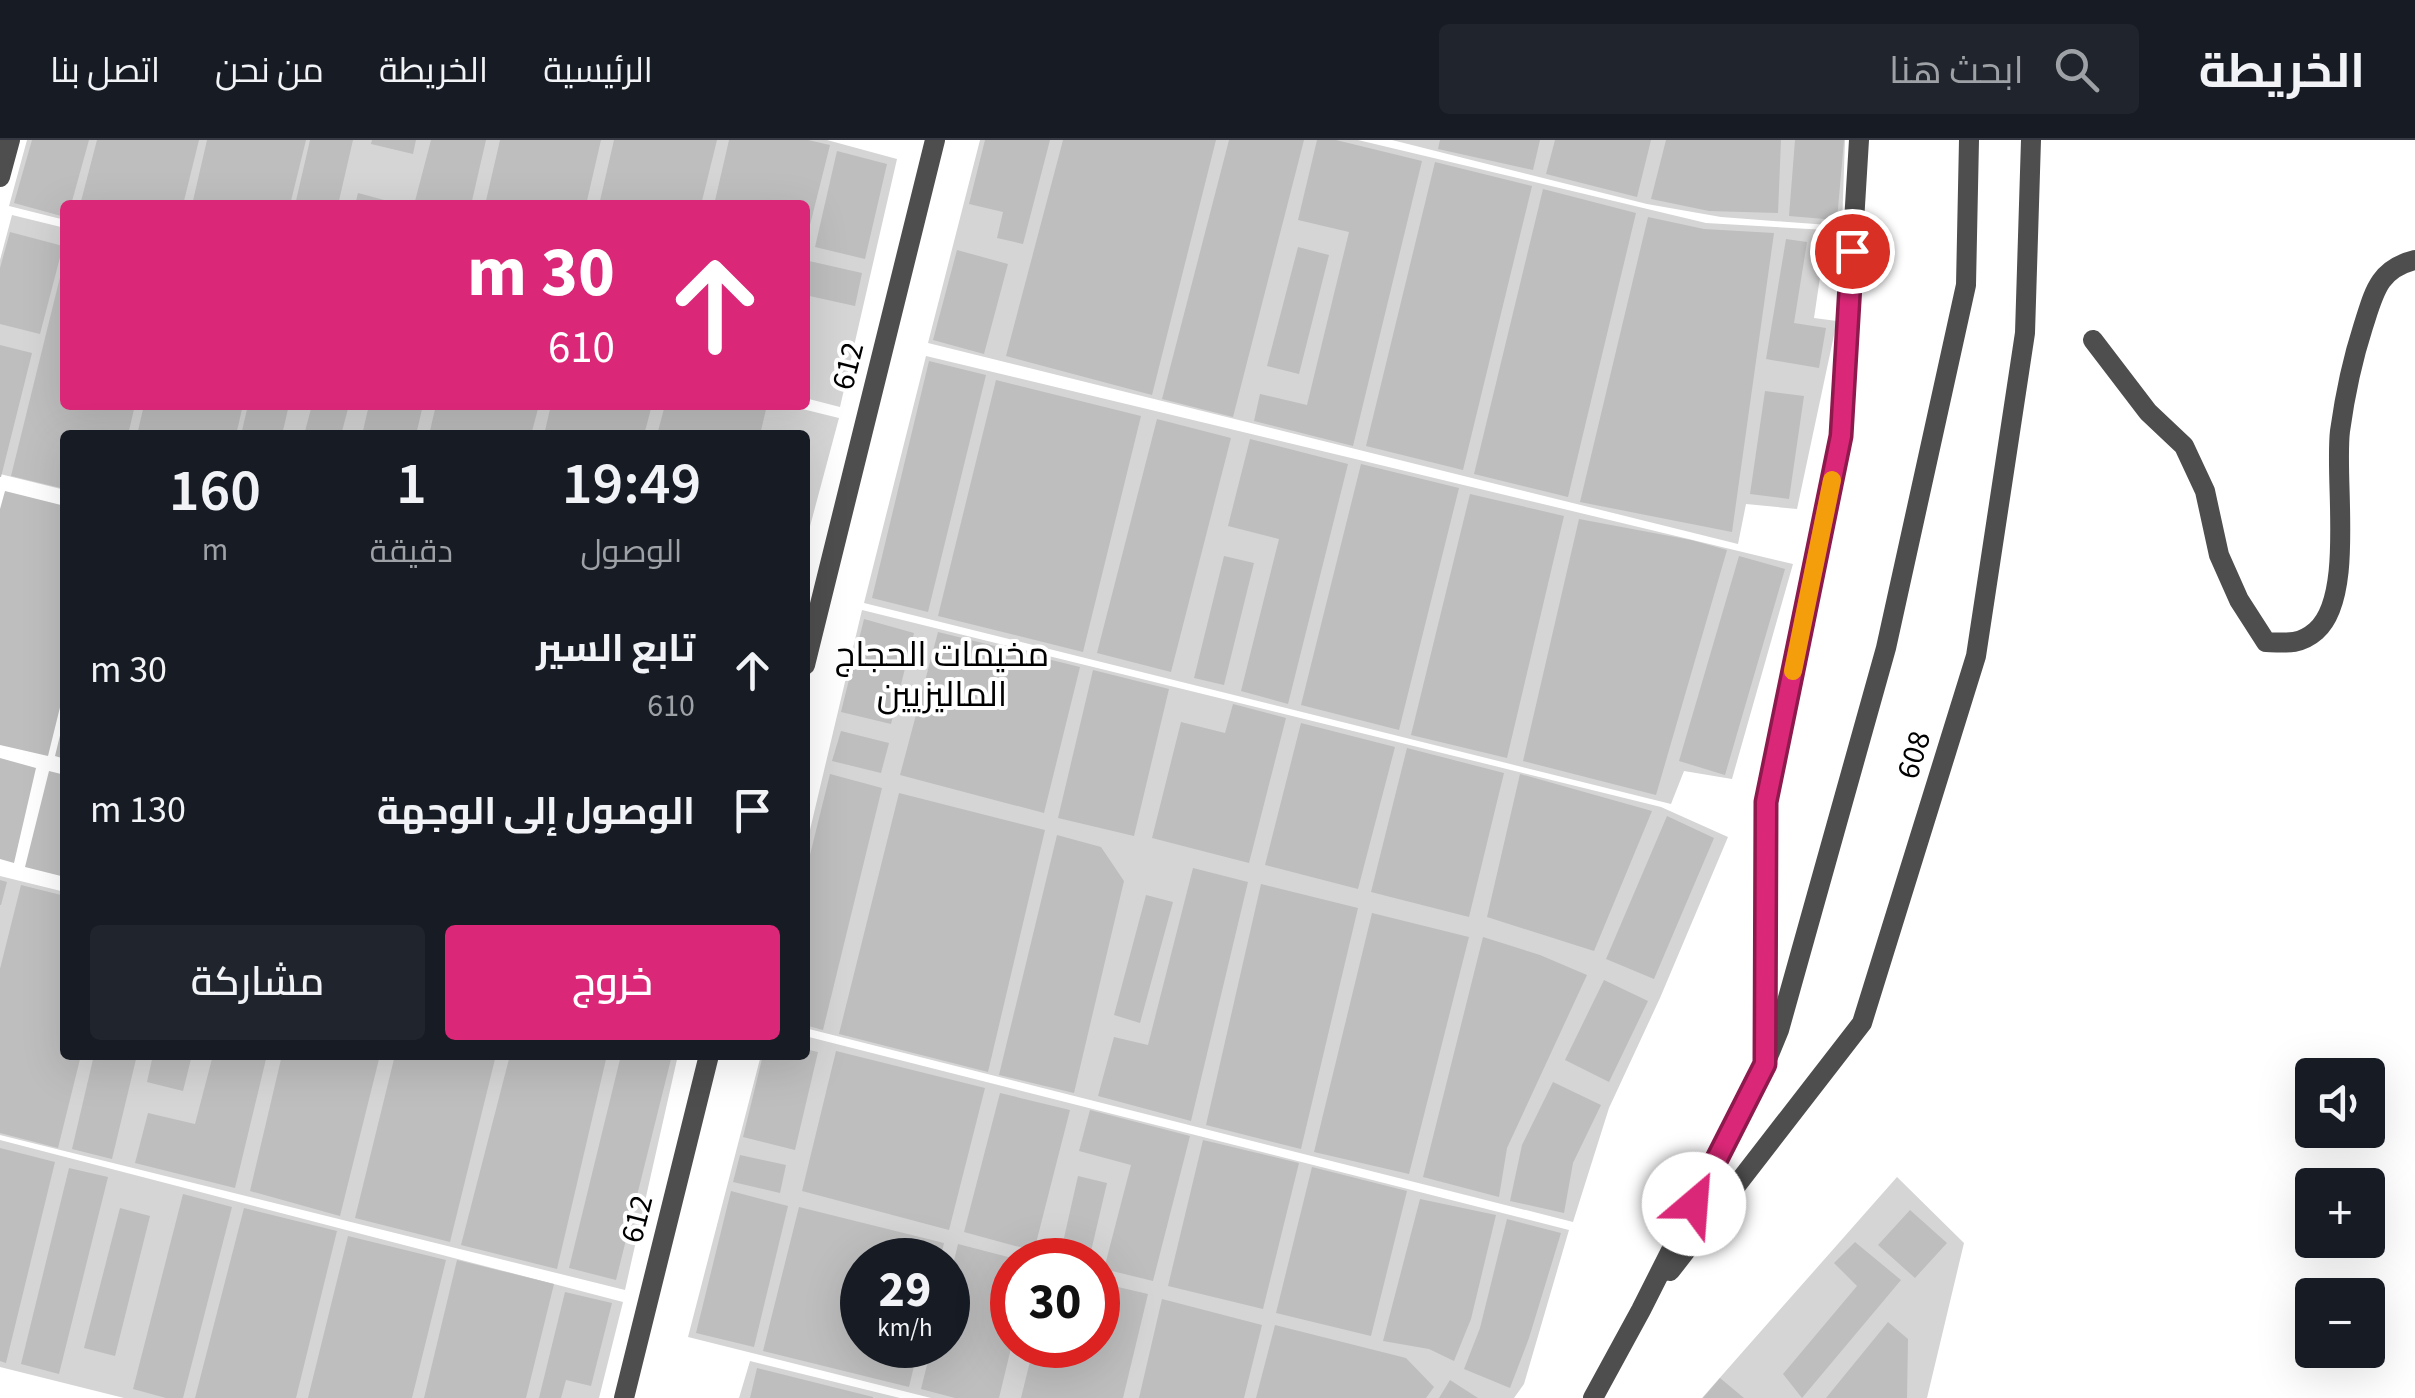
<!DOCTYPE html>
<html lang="ar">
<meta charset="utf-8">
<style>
body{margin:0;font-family:"Source Sans 3",Cairo,sans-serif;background:#20242c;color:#f1f3f6;direction:rtl;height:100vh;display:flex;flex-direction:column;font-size:38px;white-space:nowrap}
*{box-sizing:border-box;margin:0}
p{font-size:32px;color:#9ea1a6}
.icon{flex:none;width:55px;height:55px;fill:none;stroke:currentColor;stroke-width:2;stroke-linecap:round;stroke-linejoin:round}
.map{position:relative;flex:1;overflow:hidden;direction:ltr}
.side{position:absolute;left:60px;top:290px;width:750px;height:630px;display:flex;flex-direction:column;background:#171b24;border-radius:10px;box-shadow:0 10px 40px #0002;direction:rtl}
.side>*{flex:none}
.hud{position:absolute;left:60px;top:60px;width:750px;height:210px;border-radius:10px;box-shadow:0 10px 40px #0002;direction:rtl;background:#db2777;color:#fff;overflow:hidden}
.tools{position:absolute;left:2295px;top:918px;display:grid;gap:20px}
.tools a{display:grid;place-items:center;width:90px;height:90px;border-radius:10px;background:#171b24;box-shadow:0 10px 40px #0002;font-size:50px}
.speed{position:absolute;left:840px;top:1098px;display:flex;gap:20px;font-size:50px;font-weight:700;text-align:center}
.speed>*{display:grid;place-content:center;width:130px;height:130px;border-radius:50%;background:#171b24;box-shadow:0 10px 40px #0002;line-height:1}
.speed small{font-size:25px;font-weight:400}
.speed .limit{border:15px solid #d22;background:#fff;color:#111}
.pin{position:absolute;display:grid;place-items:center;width:85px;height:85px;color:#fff;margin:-42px;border:5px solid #fff;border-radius:50%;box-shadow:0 2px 10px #0007}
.me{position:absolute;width:110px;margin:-55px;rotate:27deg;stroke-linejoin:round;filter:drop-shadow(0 0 8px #0008)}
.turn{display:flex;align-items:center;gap:35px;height:210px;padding:0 30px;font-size:45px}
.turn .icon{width:130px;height:130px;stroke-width:2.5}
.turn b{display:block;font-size:70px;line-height:85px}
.eta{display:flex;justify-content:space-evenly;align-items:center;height:170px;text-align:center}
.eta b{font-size:60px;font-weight:600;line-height:70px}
.action{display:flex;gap:20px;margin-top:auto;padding:20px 30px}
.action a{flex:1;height:115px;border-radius:10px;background:#db2777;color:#fff;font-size:40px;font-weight:600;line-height:115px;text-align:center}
.action a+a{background:#20242c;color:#f1f3f6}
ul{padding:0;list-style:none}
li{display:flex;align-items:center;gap:30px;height:140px;padding:0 30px}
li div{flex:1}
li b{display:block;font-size:38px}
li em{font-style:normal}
header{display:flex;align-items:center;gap:60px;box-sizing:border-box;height:140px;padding:0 50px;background:#171b24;border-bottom:2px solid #363941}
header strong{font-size:48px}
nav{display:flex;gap:55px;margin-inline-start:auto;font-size:35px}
.search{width:700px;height:90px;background:#20242c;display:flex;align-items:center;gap:25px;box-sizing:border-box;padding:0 35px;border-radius:10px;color:#9ea1a6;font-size:38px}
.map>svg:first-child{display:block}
.green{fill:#d5d5d5;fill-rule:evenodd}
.building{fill:#bebebe}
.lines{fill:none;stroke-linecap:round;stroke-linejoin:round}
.street{stroke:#4e4e4e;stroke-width:20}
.route-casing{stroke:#8e194d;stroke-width:25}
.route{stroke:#db2777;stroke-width:18}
.slow{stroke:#f59e0b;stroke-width:18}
.labels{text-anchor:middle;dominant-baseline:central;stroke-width:8;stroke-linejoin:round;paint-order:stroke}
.street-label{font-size:32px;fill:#000;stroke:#fff}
.neighbourhood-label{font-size:35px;fill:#000;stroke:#fff}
</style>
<header>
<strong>الخريطة</strong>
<div class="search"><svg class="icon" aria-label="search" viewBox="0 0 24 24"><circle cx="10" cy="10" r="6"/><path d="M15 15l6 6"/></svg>ابحث هنا</div>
<nav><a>الرئيسية</a><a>الخريطة</a><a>من نحن</a><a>اتصل بنا</a></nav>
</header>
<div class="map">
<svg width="2415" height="1258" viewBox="0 0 2415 1258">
<rect width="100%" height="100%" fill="#fff"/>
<path class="green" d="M 27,0 L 827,0 L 897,19 L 840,267 L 805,258 L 805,65 L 65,65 L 65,80 L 9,66 Z
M 980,0 L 1358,0 L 1706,83 L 1827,90 L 1814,178 L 1837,181 L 1797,369 L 1746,364 L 1738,404 L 928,203 Z
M 1392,0 L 1845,0 L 1842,86 L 1721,77 L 1647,64 Z
M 12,75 L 65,88 L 65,265 L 786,265 L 839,278 L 805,405 L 805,295 L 65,295 L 65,350 L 0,334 L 0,120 Z
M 926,216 L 1793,424 L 1732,639 L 1684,631 L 1671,664 L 864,463 Z
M 862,470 L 1661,667 L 1728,697 L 1660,858 L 1609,968 L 1573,1082 L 805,888 L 805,711 Z
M 0,736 L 65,752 L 65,915 L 678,915 L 625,1150 L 0,995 Z
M 805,896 L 1569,1090 L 1524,1244 L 1514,1258 L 931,1258 L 688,1197 L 761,915 L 805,915 ZM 862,1120 L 948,1120 L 948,1205 L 862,1205 ZM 1012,1120 L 1098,1120 L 1098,1205 L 1012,1205 Z
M 0,1000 L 623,1162 L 599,1258 L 124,1258 L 0,1227 Z
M 1897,1037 L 1964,1103 L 1927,1258 L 1702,1258 Z
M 750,1221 L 900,1258 L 739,1258 Z"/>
<path class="building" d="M 32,0 L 89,0 L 71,65 L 65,65 L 65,77 L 14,63 Z
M 97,0 L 199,0 L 183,65 L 80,65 Z
M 207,0 L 306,0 L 290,65 L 192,65 Z
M 310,0 L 353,0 L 338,65 L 295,65 Z
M 372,0 L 416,0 L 413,14 L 371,4 Z
M 431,0 L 486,0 L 471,65 L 414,65 Z
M 500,0 L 601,0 L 586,65 L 485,65 Z
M 614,0 L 717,0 L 701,65 L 599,65 Z
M 729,0 L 808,0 L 830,5 L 806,101 L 805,65 L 714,65 Z
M 985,0 L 1050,0 L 1023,104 L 997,98 L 1003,72 L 969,64 Z
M 1063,0 L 1216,0 L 1152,255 L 1006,216 Z
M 1229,0 L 1304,0 L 1233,277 L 1162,259 Z
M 1317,0 L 1336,0 L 1422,21 L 1353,306 L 1254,281 L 1260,254 L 1307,265 L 1349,92 L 1298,80 Z
M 1440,0 L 1540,0 L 1533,30 L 1438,9 Z
M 1555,0 L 1651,0 L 1637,57 L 1546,34 Z
M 1666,0 L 1781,0 L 1778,73 L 1709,71 L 1651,59 Z
M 1795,0 L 1844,0 L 1837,80 L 1789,76 Z
M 837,11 L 887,24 L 865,119 L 815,107 Z
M 1435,22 L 1532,46 L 1463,330 L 1366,306 Z
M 1543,49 L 1636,73 L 1568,357 L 1474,334 Z
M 358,53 L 399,64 L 399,65 L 355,65 Z
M 1648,77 L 1704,89 L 1774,93 L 1732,392 L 1580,362 Z
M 10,92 L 63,106 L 40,194 L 0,184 L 0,128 Z
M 1786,99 L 1807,102 L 1794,183 L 1826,188 L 1819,228 L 1766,219 Z
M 1298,107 L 1329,115 L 1299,234 L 1267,226 Z
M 957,110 L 1008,124 L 984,214 L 933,200 Z
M 64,121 L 65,265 L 135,265 L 128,295 L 65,295 L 65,349 L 11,336 Z
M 809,121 L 862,133 L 855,166 L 805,155 L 805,141 Z
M 0,205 L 32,213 L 1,337 L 0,337 Z
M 929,221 L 986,235 L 928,472 L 872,458 Z
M 996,240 L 1141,276 L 1083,512 L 938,476 Z
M 1765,251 L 1804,256 L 1789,359 L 1750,354 Z
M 144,265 L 243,265 L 236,295 L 137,295 Z
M 248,265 L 289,265 L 282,295 L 241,295 Z
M 312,265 L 349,265 L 341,295 L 304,295 Z
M 369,265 L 423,265 L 416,295 L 362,295 Z
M 436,265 L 539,265 L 531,295 L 429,295 Z
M 551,265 L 652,265 L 644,295 L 544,295 Z
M 665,265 L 767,265 L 760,295 L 657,295 Z
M 1157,279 L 1231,298 L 1171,532 L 1097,513 Z
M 1250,299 L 1348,324 L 1288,564 L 1241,551 L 1279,399 L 1228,386 Z
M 1361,324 L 1459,348 L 1399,590 L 1301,565 Z
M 5,351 L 65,366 L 65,547 L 48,616 L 0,605 L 0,369 Z
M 1470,354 L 1564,376 L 1507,618 L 1411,595 Z
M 1579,379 L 1691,400 L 1727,410 L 1656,655 L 1523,621 Z
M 1224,416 L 1254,423 L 1224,545 L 1194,538 Z
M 1739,416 L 1785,429 L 1725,635 L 1679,621 Z
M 864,479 L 914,493 L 891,584 L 841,572 Z
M 938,492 L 1080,527 L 1044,673 L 900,635 Z
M 1093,530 L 1169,549 L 1134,696 L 1058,678 Z
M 1233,564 L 1286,578 L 1249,723 L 1152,698 L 1181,582 L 1225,593 Z
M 64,579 L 65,580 L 65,619 L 55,616 Z
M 1301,583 L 1395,607 L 1358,749 L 1265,725 Z
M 841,591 L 889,603 L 881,633 L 832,621 Z
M 1407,608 L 1504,633 L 1469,777 L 1371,752 Z
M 0,618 L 36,628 L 14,723 L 0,719 Z
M 49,631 L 65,635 L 65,737 L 25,727 Z
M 830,634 L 882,648 L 823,890 L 805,885 L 805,735 Z
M 1520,634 L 1652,671 L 1594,811 L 1487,777 Z
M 899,653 L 1045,690 L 988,932 L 839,894 Z
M 1667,676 L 1714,698 L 1654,839 L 1606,819 Z
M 1057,695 L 1101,707 L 1124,741 L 1074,953 L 999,935 Z
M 1193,728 L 1248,742 L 1191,981 L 1098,956 L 1114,897 L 1148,905 Z
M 0,740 L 7,742 L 1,765 L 0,765 Z
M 1261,744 L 1358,768 L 1301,1009 L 1206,985 Z
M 21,745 L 65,756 L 65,915 L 81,915 L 58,1008 L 0,993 L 0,829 Z
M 1146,755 L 1173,762 L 1140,883 L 1114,875 Z
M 1372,773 L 1469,797 L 1409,1034 L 1314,1012 Z
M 1483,797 L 1540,815 L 1587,835 L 1507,1008 L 1499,1057 L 1423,1037 Z
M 1604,840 L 1648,861 L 1609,942 L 1565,920 Z
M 805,909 L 818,912 L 795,1010 L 743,997 L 763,915 L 805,915 Z
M 836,911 L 985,948 L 949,1090 L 802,1051 Z
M 94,915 L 137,915 L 112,1019 L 72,1009 Z
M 153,915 L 192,915 L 183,951 L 147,942 Z
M 213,915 L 267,915 L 235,1048 L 135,1023 L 148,973 L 195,984 Z
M 282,915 L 380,915 L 340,1076 L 250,1051 Z
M 395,915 L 496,915 L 450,1102 L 355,1078 Z
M 510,915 L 607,915 L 557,1129 L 461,1105 Z
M 621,915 L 672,915 L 616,1140 L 569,1128 Z
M 1553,942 L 1601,965 L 1573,1023 L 1564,1073 L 1510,1061 L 1522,1005 Z
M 1000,953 L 1070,970 L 1034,1111 L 964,1092 Z
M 1090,970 L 1190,996 L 1153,1141 L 1104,1129 L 1131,1025 L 1079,1011 Z
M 1203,1000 L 1299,1023 L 1263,1169 L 1168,1146 Z
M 0,1008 L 55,1022 L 6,1223 L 0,1221 Z
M 740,1015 L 786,1025 L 780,1053 L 733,1042 Z
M 1312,1027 L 1407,1051 L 1371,1196 L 1276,1173 Z
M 69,1028 L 108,1037 L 59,1234 L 21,1224 Z
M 1078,1036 L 1107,1043 L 1089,1120 L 1059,1120 Z
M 731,1051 L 788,1066 L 754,1207 L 696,1193 Z
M 183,1054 L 232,1067 L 183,1258 L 166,1258 L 133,1249 Z
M 1420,1059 L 1496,1075 L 1471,1179 L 1454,1221 L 1429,1209 L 1383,1201 Z
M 799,1067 L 944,1103 L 940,1120 L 862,1120 L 862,1205 L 919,1205 L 909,1247 L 763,1211 Z
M 120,1068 L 150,1076 L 115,1216 L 84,1208 Z
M 244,1068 L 337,1091 L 296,1258 L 195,1258 Z
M 1910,1070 L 1947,1103 L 1915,1138 L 1878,1105 Z
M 1507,1079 L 1561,1093 L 1529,1198 L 1510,1248 L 1464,1229 L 1480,1188 Z
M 348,1096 L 446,1120 L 412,1258 L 308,1258 Z
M 1855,1102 L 1901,1140 L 1802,1258 L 1783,1234 L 1857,1146 L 1834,1123 Z
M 958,1104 L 1012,1118 L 1012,1204 L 999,1258 L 955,1258 L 921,1249 L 932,1205 L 948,1205 L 948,1146 Z
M 457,1120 L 554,1144 L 526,1258 L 424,1258 Z
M 1105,1144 L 1148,1154 L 1123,1258 L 1021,1258 L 1034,1205 L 1098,1205 L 1098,1174 Z
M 565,1152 L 612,1163 L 591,1246 L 566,1240 L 561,1258 L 539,1258 Z
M 1162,1159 L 1262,1185 L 1244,1258 L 1139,1258 Z
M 1888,1182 L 1908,1199 L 1907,1258 L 1826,1258 Z
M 1275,1185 L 1406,1218 L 1434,1247 L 1426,1258 L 1256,1258 Z
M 757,1228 L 873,1257 L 873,1258 L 750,1258 Z
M 1720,1238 L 1744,1258 L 1703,1258 Z
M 1450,1240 L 1478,1258 L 1439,1258 Z"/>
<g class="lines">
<path class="street" d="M 0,37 L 10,0
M 2093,200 L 2148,272 L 2184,306 L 2205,351 L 2219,415 L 2239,460 L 2266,502 C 2286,503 2300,505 2316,491 C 2355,457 2334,340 2340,291 C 2345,255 2352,221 2363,187 C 2374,153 2378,129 2415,120
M 805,525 L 935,0
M 1765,912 L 1767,663 L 1841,296 L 1859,0
M 1670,1131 L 1862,883 L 1976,516 L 2025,193 L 2031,0
M 624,1258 L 709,915
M 1593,1258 L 1641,1170 L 1765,924 L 1779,890 L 1886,508 L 1966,145 L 1969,0"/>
</g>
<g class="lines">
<g class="route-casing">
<path id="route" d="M 1694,1064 L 1765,924 L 1766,662 L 1841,296 L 1852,111"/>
</g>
<use href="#route" class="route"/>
<path class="slow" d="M 1793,531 L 1832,340"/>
</g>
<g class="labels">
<g class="street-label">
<text transform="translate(848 226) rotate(-76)">612</text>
<text transform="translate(1914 615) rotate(-73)">608</text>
<text transform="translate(637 1079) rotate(-76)">612</text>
</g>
<g class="neighbourhood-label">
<text x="942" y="515">مخيمات الحجاج<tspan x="942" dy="40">الماليزيين</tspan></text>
</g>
</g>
</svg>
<div class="tools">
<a><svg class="icon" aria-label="sound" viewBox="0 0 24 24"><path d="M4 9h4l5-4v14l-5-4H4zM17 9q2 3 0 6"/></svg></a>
<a>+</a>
<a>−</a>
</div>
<div class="speed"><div>29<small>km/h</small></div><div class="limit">30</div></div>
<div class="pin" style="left:1852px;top:111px;background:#d93025"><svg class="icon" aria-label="arrive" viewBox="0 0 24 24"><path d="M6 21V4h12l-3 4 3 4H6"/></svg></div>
<svg class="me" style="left:1694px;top:1064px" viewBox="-20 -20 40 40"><circle r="19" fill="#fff"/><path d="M0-13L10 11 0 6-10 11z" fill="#db2777"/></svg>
<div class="hud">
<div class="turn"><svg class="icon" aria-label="ahead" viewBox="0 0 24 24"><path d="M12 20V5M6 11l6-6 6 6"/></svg><div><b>30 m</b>610</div></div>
</div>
<section class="side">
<div class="eta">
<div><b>19:49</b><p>الوصول</p></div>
<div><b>1</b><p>دقيقة</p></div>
<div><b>160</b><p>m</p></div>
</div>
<ul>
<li><svg class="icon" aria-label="ahead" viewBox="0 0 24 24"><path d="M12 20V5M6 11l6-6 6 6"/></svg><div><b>تابع السير</b><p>610</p></div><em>30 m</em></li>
<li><svg class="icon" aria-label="arrive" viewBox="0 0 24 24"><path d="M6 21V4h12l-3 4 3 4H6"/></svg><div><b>الوصول إلى الوجهة</b></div><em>130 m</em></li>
</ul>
<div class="action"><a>خروج</a><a>مشاركة</a></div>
</section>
</div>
